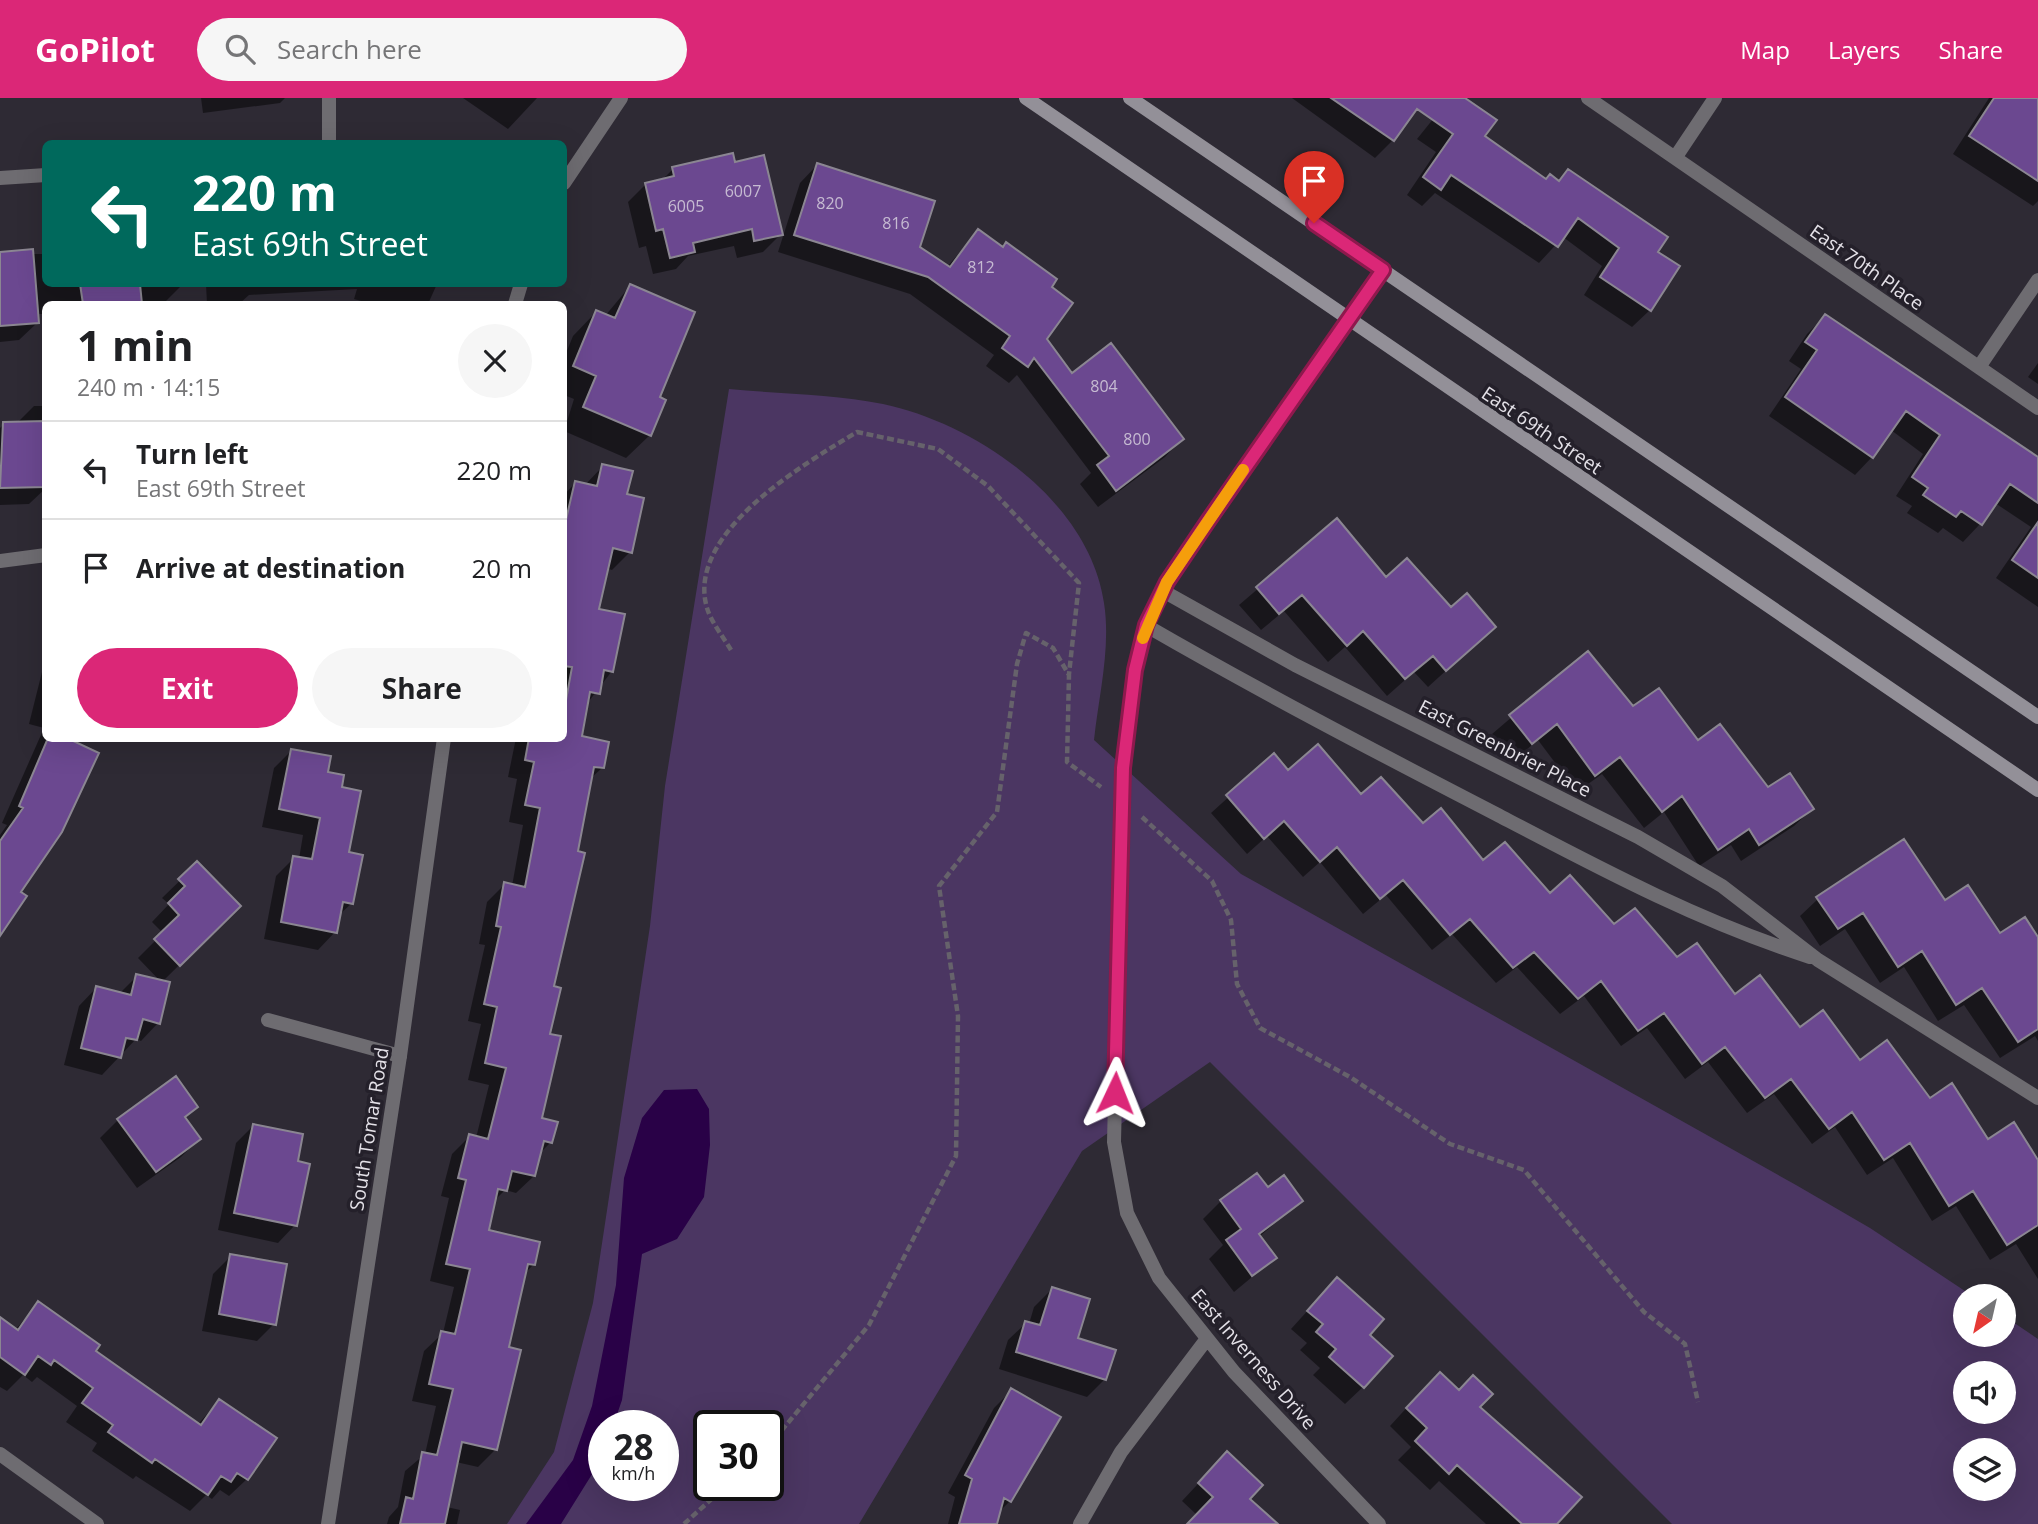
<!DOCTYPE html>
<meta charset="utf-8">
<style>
body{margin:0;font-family:"Open Sans",sans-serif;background:#f6f6f6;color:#202124;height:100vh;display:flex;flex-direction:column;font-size:26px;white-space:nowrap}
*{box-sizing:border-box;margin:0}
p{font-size:23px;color:#757577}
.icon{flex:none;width:38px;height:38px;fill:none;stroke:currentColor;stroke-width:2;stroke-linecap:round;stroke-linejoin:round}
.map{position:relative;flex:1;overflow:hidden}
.details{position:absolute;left:42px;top:203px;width:525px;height:441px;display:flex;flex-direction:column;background:#fff;border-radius:10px;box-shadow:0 7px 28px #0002}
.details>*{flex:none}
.guide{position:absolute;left:42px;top:42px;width:525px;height:147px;border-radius:10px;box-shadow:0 7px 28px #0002;background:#00695c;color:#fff;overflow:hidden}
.needle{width:46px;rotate:214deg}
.controls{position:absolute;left:1953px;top:1186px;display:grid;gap:14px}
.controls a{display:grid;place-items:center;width:63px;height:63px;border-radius:50%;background:#fff;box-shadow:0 7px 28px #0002;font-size:35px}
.speed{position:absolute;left:588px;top:1312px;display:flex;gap:14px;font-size:35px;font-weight:700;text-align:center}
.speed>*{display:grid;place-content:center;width:91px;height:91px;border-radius:50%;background:#fff;box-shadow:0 7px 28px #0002;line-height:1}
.speed small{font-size:18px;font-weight:400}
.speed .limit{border:4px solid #111;border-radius:10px;background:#fff;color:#111}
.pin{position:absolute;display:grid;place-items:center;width:60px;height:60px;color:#fff;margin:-72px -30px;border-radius:50% 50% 50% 0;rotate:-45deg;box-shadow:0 0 7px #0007}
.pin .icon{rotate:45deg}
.me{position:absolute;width:77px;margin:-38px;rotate:2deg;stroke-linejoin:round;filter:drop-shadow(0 0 5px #0008)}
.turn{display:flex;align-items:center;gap:24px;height:147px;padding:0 35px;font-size:32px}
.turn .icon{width:91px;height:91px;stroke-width:2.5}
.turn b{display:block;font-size:49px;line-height:60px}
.round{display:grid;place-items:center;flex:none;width:74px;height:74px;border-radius:37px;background:#f6f6f6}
.summary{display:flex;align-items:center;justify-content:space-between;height:119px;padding:0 35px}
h1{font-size:42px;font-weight:700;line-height:52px}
.action{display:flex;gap:14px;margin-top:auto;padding:14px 35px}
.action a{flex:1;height:80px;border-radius:42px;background:#db2777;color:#fff;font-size:28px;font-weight:700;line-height:80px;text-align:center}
.action a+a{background:#f6f6f6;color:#202124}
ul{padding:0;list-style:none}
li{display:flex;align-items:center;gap:21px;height:98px;padding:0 35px;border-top:2px solid #e0e0e0}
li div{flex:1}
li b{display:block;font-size:26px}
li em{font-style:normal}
header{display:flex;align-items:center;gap:42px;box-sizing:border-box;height:98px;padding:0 35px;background:#db2777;color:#fff}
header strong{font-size:33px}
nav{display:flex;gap:38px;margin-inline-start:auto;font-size:24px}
.search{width:490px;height:63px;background:#f6f6f6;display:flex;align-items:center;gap:18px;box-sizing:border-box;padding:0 24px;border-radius:38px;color:#757577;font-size:26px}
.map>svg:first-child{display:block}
.green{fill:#4b3662;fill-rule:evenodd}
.water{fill:#290147}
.shadow{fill:#0007}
.building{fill:#6b4890;stroke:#8b8692;stroke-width:2}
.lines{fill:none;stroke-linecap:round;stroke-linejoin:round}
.path{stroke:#66626b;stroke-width:4.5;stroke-dasharray:7 3.5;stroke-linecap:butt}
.service{stroke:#6e6c71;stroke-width:14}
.minor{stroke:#6e6c71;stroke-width:14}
.tertiary{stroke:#6e6c71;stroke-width:14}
.secondary{stroke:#939098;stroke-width:14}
.route-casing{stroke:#8e194d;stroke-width:18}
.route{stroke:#db2777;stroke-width:12}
.slow{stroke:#f59e0b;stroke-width:12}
.labels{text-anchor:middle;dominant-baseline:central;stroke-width:7;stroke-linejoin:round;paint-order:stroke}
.number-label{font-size:16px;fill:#c6bbd2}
.street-label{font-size:19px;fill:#e4e1e8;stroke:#24202a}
</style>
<header>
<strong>GoPilot</strong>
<div class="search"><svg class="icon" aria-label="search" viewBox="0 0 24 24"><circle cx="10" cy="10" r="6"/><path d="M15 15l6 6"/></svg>Search here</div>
<nav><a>Map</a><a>Layers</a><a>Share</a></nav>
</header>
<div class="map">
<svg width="2038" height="1426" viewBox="0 0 2038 1426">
<rect width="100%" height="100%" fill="#2e2a34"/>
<path class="green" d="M 729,291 C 778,296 835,296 883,306 C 977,326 1089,403 1104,505 C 1111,550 1099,596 1094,642 L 1241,776 L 1796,1087 L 1870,1130 L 1974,1199 L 1965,1199 L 1965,1237 L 2004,1237 L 2004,1218 L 2038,1241 L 2038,1426 L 1672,1426 L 1210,964 L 1082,1053 L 859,1426 L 507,1426 L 554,1354 L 593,1205 L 650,828 L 665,688 ZM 1965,1276 L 2004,1276 L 2004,1314 L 1965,1314 ZM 604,1328 L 663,1328 L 663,1388 L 604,1388 ZM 709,1328 L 768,1328 L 768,1388 L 709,1388 ZM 1965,1353 L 2004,1353 L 2004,1391 L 1965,1391 Z"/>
<path class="water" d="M 697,991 L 709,1011 L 710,1047 L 704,1099 L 677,1141 L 642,1156 L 622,1302 L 613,1328 L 604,1328 L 604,1357 L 561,1426 L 526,1426 L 573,1362 L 592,1308 L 616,1187 L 624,1080 L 642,1020 L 664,992 Z"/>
<path class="shadow" d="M 201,0 L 285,0 L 280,5 L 203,15 Z
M 463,0 L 537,0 L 508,31 Z
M 1292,0 L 1422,0 L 1393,42 L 1375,60 Z
M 1450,0 L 1462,0 L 1483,39 L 1546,82 L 1557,84 L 1568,73 L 1656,154 L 1650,212 L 1632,229 L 1584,197 L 1602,168 L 1563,139 L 1539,165 L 1435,95 L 1422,108 L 1407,97 L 1436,54 L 1417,41 Z
M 1989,0 L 2038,0 L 2038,103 L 2033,108 L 1953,56 Z
M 734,66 L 781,136 L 763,154 L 737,160 L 734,148 L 688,158 L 676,171 L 653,176 L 646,148 L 639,150 L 628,104 L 646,86 L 662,82 L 673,71 Z
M 817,67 L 918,150 L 947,169 L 978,133 L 1049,190 L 1045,241 L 1071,278 L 1182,341 L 1165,359 L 1098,409 L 1080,386 L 1091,375 L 1017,277 L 1009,285 L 986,268 L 994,257 L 910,196 L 778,154 L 800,85 Z
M 0,156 L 46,156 L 46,186 L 182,187 L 164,205 L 46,206 L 46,216 L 36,216 L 37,225 L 19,242 L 0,244 Z
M 206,186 L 437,186 L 428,206 L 372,206 L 354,201 L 357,191 L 249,197 L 239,206 L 207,206 Z
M 630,188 L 657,300 L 650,337 L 626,360 L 564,333 L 574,301 L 564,297 L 564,260 L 573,238 L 596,214 L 605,218 Z
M 1825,218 L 2038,367 L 2038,509 L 1996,480 L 2031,429 L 1995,405 L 1980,426 L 1963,444 L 1943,430 L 1938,435 L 1907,415 L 1912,408 L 1896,398 L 1923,356 L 1891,332 L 1872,359 L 1855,377 L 1769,318 L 1801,271 L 1789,263 L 1807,236 Z
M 2038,265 L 2038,286 L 2028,279 Z
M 34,308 L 46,308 L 46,390 L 29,406 L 0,407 L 0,330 L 4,326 L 16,326 Z
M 603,368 L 625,398 L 630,454 L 612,472 L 606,470 L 597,513 L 612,573 L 586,607 L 580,640 L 602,670 L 589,682 L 552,890 L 540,1021 L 551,1044 L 539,1056 L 534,1078 L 516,1095 L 505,1092 L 493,1104 L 487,1133 L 533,1167 L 524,1176 L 507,1250 L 496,1351 L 478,1369 L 456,1364 L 447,1409 L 460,1412 L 457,1426 L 387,1426 L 389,1419 L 398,1409 L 405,1373 L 425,1356 L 436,1308 L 412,1303 L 424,1253 L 443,1235 L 454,1189 L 430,1183 L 449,1100 L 441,1098 L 452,1056 L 470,1038 L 476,1040 L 489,987 L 468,982 L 481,926 L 468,923 L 485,847 L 479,846 L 487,804 L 505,786 L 512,788 L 523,727 L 509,724 L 517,681 L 508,679 L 516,640 L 564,640 L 564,397 L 575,385 L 585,387 Z
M 1337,423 L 1386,481 L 1494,529 L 1428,589 L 1414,574 L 1387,598 L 1345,549 L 1328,564 L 1284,513 L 1261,532 L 1239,507 Z
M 1587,555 L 1633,611 L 1697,645 L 1768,692 L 1812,711 L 1794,728 L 1741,763 L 1731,747 L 1699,768 L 1664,714 L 1644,730 L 1602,676 L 1577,694 L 1538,642 L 1514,662 L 1492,636 Z
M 46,558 L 46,640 L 76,640 L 0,835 L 0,737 L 7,727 L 2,725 L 44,630 L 29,626 Z
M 292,652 L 326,675 L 340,691 L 352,805 L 338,818 L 335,834 L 318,852 L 264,841 L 276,778 L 294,760 L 299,761 L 303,737 L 262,729 L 274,670 Z
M 1274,658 L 1288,674 L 1361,698 L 1422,728 L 1483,764 L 1614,828 L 1735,898 L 1929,1002 L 1988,1043 L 2038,1066 L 2038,1181 L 2016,1146 L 1990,1162 L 1956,1108 L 1932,1123 L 1893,1060 L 1867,1077 L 1835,1029 L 1812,1046 L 1774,996 L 1747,1015 L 1708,964 L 1685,981 L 1647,930 L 1621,948 L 1584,898 L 1560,916 L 1517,869 L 1496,885 L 1452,836 L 1432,852 L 1386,797 L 1363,816 L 1320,764 L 1303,779 L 1267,738 L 1247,756 L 1211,715 Z
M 197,766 L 239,808 L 162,884 L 158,925 L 141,943 L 136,941 L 102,977 L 64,967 L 79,908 L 96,890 L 119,896 L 137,878 L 161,884 L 138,860 L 163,835 L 152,824 L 169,806 L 162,800 Z
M 1818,801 L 1944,805 L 2000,837 L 2038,843 L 2038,943 L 2035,938 L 2000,960 L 1964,907 L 1938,923 L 1904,869 L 1880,885 L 1845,831 L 1820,848 L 1800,818 Z
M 175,981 L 196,1009 L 184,1021 L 199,1041 L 181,1059 L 137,1090 L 100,1040 L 118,1022 Z
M 253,1028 L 296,1065 L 295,1127 L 278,1145 L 218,1132 L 236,1045 Z
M 1257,1077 L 1267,1092 L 1301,1103 L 1259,1139 L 1275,1160 L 1234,1194 L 1209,1161 L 1223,1147 L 1203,1121 L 1221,1103 Z
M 231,1158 L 274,1226 L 257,1243 L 202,1233 L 213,1176 Z
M 1052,1191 L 1076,1241 L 1105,1281 L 1087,1299 L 999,1271 L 1008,1242 L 1026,1225 L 1029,1226 L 1034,1209 Z
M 1320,1199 L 1367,1237 L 1363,1289 L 1345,1306 L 1313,1277 L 1320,1270 L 1300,1252 L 1307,1245 L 1291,1231 Z
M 38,1206 L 94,1253 L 198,1326 L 219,1303 L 247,1381 L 229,1398 L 220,1392 L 212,1401 L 206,1397 L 190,1413 L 136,1378 L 133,1381 L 92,1353 L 97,1345 L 66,1324 L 77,1308 L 37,1279 L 32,1284 L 23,1277 L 7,1293 L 0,1289 L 0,1231 L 15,1232 Z
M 1012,1292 L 1059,1320 L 1010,1403 L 999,1414 L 996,1426 L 948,1426 L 955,1399 L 948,1395 L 994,1310 Z
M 1422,1293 L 1478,1309 L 1555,1426 L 1486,1426 L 1439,1383 L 1430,1392 L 1398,1362 L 1411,1349 L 1390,1328 Z
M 1210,1373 L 1248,1401 L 1275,1426 L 1189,1426 L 1197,1417 L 1182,1403 Z"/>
<path class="building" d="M 1331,0 L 1465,0 L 1497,22 L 1485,38 L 1546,81 L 1550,76 L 1559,83 L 1568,71 L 1668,139 L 1658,154 L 1680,168 L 1651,213 L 1600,179 L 1619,150 L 1578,120 L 1558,149 L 1451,77 L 1441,92 L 1423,79 L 1453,36 L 1417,11 L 1394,43 Z
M 1994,0 L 2038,0 L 2038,83 L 1969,38 Z
M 733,55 L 735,64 L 764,57 L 783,137 L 754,143 L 752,131 L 693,145 L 695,154 L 670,160 L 663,131 L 656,133 L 645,85 L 674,78 L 672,69 Z
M 817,65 L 935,103 L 920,149 L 950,169 L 978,131 L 1003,149 L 1006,144 L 1057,181 L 1052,189 L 1073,205 L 1047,241 L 1072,275 L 1111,245 L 1184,341 L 1116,393 L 1097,367 L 1109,358 L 1034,260 L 1028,269 L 1002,250 L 1010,238 L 928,179 L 794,137 Z
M 33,151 L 39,225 L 0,228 L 0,154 Z
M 80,186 L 140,186 L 142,206 L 83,206 Z
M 630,186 L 695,214 L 660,299 L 666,302 L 651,338 L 583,309 L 596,278 L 573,268 L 596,212 L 615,220 Z
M 1825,216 L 2038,359 L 2038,405 L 2010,386 L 1982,427 L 1961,413 L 1956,419 L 1923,397 L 1928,390 L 1912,379 L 1940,337 L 1906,313 L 1873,360 L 1785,299 L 1817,252 L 1805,244 Z
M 46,323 L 46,389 L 0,390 L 3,324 Z
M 602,366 L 633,373 L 627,396 L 644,400 L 632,455 L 613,450 L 599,511 L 625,516 L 613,574 L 604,572 L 600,596 L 590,594 L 582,638 L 609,644 L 604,670 L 594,669 L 578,753 L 585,755 L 554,888 L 561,890 L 550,936 L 561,938 L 542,1020 L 558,1024 L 552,1045 L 544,1043 L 535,1078 L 512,1073 L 507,1093 L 498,1091 L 489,1132 L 540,1144 L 535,1167 L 528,1166 L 509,1249 L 521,1252 L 497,1352 L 462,1344 L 445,1426 L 400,1426 L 406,1399 L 413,1401 L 422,1354 L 437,1357 L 453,1291 L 429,1286 L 441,1233 L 455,1236 L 470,1171 L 446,1166 L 466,1082 L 458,1080 L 469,1036 L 488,1041 L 506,970 L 485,965 L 497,909 L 484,906 L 501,829 L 496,828 L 504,784 L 525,789 L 540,710 L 525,707 L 534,664 L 525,662 L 529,640 L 564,640 L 564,613 L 572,569 L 564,568 L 564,430 L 575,383 L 597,388 Z
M 1337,420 L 1386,479 L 1407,460 L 1451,509 L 1467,495 L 1496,529 L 1446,573 L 1433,558 L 1405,581 L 1363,533 L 1347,548 L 1302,497 L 1279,516 L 1256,489 Z
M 2038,424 L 2038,480 L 2012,462 Z
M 1588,553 L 1633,608 L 1659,590 L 1698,642 L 1720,626 L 1768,689 L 1790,675 L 1814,711 L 1759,747 L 1749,731 L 1718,752 L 1682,698 L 1662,714 L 1620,659 L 1595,678 L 1557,626 L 1532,646 L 1509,617 Z
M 48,640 L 67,640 L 99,655 L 62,734 L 21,794 L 27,798 L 0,838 L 0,743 L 23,710 L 19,708 Z
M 1318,646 L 1361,696 L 1381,679 L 1423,725 L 1441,710 L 1483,762 L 1505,744 L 1550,795 L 1570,777 L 1614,826 L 1635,810 L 1677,859 L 1697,845 L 1735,896 L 1760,877 L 1800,929 L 1823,912 L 1860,962 L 1887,942 L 1930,1000 L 1952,985 L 1988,1041 L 2014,1024 L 2038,1062 L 2038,1127 L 2007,1147 L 1973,1093 L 1949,1108 L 1910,1045 L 1884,1062 L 1852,1014 L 1829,1031 L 1791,981 L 1765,1000 L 1725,949 L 1702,966 L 1664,915 L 1638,933 L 1601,883 L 1578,901 L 1534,854 L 1513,870 L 1470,821 L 1450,837 L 1403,782 L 1380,801 L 1337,749 L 1320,764 L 1284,723 L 1264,741 L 1226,697 L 1274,655 L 1288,672 Z
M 291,651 L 331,658 L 328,674 L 344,677 L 342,689 L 361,693 L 349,754 L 363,757 L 353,806 L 343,804 L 337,835 L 281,824 L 293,758 L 312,761 L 320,720 L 279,711 Z
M 1904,741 L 1945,802 L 1968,787 L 2000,835 L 2025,819 L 2038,839 L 2038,931 L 2018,944 L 1982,890 L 1956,907 L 1922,853 L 1898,869 L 1863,815 L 1838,831 L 1816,799 Z
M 197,763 L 241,808 L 180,868 L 154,841 L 179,817 L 168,805 L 185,788 L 178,781 Z
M 136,876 L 170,884 L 160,926 L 143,921 L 137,942 L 126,940 L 121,960 L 81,950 L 96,888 L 131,897 Z
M 176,978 L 198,1009 L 185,1019 L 201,1041 L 156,1074 L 117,1021 Z
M 253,1026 L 303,1036 L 298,1063 L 310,1066 L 297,1128 L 234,1115 Z
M 1257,1075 L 1268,1089 L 1284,1077 L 1303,1103 L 1259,1136 L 1277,1160 L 1252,1178 L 1226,1142 L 1241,1131 L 1220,1102 Z
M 230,1156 L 287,1166 L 276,1227 L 219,1216 Z
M 1337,1179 L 1384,1221 L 1370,1237 L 1393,1258 L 1364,1290 L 1329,1259 L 1336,1251 L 1316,1234 L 1323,1226 L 1307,1213 Z
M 1052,1189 L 1090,1201 L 1078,1240 L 1116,1252 L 1106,1282 L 1016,1254 L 1025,1223 L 1040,1227 Z
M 38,1203 L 100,1247 L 96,1253 L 201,1327 L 219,1301 L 277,1340 L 248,1382 L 237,1375 L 231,1384 L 221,1378 L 208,1397 L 155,1361 L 152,1365 L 108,1334 L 113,1327 L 82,1305 L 93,1290 L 54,1262 L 51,1267 L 38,1258 L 25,1277 L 0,1259 L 0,1219 L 18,1232 Z
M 1440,1274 L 1459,1292 L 1473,1277 L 1493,1296 L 1480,1309 L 1582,1399 L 1557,1426 L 1522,1426 L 1457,1367 L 1449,1376 L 1415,1343 L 1427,1330 L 1406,1310 Z
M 1011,1290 L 1061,1319 L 1011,1404 L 1004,1400 L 997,1426 L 959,1426 L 972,1381 L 965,1377 Z
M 1227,1353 L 1263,1387 L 1250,1401 L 1278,1426 L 1187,1426 L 1213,1399 L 1198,1385 Z"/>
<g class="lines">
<path class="path" d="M 731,552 C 724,540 711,524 707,510 C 685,435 804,366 857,334 L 938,351 L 988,388 L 1079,485 L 1069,576
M 1142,719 L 1212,783 L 1231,822 L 1237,886 L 1260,930 L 1350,979 L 1450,1046 L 1524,1072 L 1644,1214 L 1685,1246 L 1698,1304
M 768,1349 L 869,1227 L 956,1058 L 958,918 L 939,788 L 997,714 L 1017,566 L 1026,535 L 1053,550 L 1069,577 L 1067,664 L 1101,689
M 684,1426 L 726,1388"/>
<path class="service" d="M 329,0 L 329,46"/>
<path class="minor" d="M 1588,0 L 2038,310
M 1675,60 L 1715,0
M 0,80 L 46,77
M 1979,269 L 2038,182
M 0,463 L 46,457
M 1163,493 L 1295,567 L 1638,739 L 1722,788 L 1818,862 L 2038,1000
M 1145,527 C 1261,594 1378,655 1496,716 C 1599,770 1700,824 1810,859
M 268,922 L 400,958
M 0,1356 L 97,1426
M 1080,1426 L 1121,1354 L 1206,1242
M 1379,1426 L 1234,1274 L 1159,1180 L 1127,1115 L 1114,1044 L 1123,670 L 1135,572 L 1145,527 L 1167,484 L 1221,403 L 1383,172"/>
<path class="tertiary" d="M 564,85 L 621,0
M 515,206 L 521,186
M 328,1426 L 400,958 L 444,640"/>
<path class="secondary" d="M 1026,0 L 2038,692
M 1130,0 L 2038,619"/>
</g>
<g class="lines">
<g class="route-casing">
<path id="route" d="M 1115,995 L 1123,670 L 1135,572 L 1146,527 L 1167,484 L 1208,423 L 1383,172 L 1314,125"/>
</g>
<use href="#route" class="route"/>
<path class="slow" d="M 1143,540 L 1167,484 L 1243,372"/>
</g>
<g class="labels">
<g class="number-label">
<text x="743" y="93">6007</text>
<text x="830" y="105">820</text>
<text x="686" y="108">6005</text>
<text x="896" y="125">816</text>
<text x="981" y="169">812</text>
<text x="1104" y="288">804</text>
<text x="1137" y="341">800</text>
</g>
<g class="street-label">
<text transform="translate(1867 169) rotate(35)">East 70th Place</text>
<text transform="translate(1542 332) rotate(34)">East 69th Street</text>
<text transform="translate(1505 650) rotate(27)">East Greenbrier Place</text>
<text transform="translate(369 1031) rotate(-81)">South Tomar Road</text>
<text transform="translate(1254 1261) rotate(49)">East Inverness Drive</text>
</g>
</g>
</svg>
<div class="controls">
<a><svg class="needle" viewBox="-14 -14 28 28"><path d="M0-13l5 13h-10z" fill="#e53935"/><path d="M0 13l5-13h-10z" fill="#757577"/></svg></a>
<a><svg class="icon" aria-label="sound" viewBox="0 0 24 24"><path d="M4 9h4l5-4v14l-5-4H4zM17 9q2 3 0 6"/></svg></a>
<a><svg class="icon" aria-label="layers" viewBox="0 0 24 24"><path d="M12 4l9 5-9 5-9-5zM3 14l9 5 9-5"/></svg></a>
</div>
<div class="speed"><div>28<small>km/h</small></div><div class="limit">30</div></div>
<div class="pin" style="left:1314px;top:125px;background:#d93025"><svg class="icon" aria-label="arrive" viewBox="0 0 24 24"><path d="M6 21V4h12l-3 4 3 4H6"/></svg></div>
<svg class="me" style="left:1115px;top:995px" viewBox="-20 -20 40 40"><path d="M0-17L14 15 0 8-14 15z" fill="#db2777" stroke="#fff" stroke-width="4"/></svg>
<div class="guide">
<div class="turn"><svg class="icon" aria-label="left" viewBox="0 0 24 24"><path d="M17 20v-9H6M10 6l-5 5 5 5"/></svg><div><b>220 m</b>East 69th Street</div></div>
</div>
<section class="details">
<div class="summary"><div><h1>1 min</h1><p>240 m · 14:15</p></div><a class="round"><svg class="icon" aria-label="close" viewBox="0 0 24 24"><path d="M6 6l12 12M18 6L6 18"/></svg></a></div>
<ul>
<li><svg class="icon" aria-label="left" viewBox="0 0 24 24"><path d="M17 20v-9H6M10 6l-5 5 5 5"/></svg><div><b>Turn left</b><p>East 69th Street</p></div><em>220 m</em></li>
<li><svg class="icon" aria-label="arrive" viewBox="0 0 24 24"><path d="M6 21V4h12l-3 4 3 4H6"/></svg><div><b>Arrive at destination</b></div><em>20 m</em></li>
</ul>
<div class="action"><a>Exit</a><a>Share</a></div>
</section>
</div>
